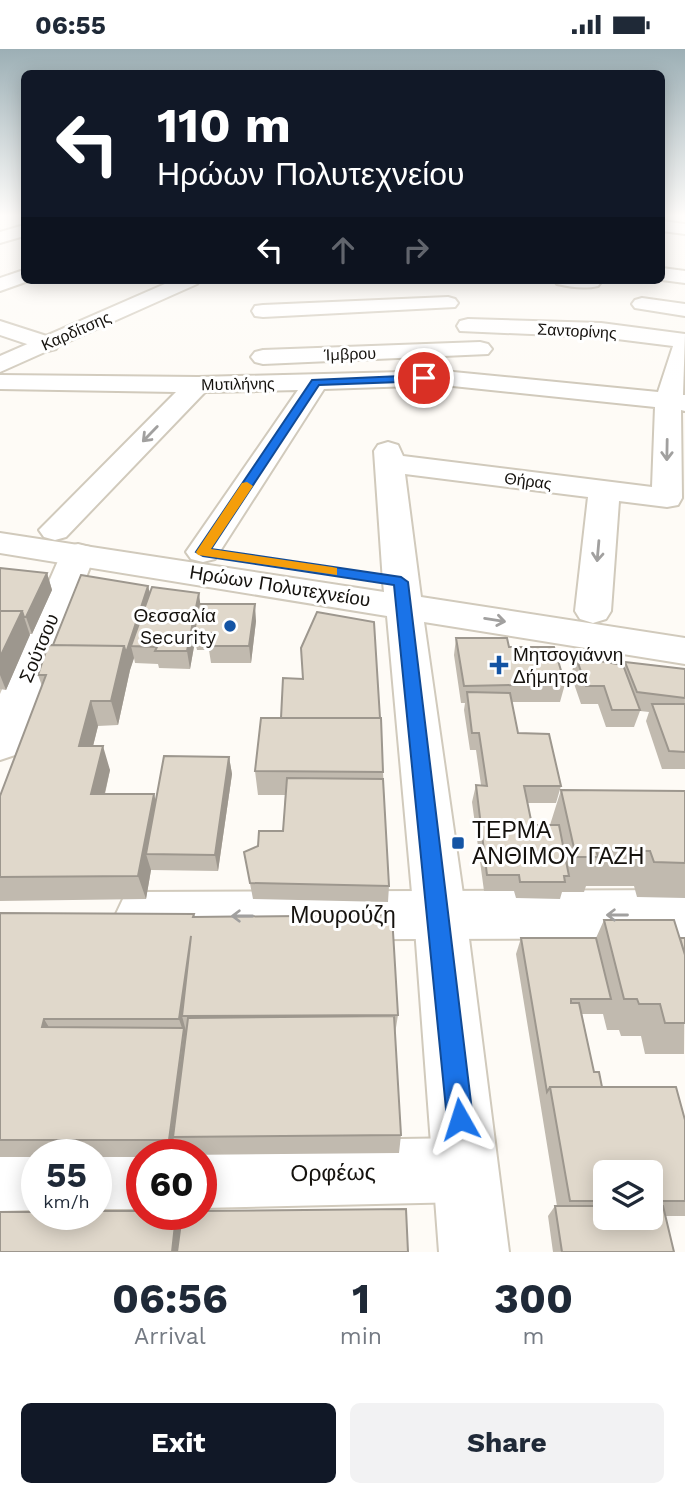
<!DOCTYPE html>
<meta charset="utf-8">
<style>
body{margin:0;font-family:"Work Sans",sans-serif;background:#f2f2f3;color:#1f2937;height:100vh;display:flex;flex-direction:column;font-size:26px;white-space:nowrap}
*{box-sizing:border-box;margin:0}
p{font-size:23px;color:#747a83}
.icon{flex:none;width:38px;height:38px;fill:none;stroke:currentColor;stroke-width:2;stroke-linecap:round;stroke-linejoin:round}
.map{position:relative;height:1203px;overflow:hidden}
.side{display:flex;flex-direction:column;background:#fff;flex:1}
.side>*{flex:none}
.hud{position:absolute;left:21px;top:21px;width:644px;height:214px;border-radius:10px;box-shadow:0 4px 18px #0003;background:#111827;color:#fff;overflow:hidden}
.buttons{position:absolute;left:593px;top:1111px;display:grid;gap:14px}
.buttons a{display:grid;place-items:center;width:70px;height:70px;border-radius:10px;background:#fff;box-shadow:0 4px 18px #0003;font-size:35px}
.speed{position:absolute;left:21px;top:1090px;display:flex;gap:14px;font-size:35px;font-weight:700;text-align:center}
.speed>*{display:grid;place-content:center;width:91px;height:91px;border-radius:50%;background:#fff;box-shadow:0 4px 18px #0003;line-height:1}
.speed small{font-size:18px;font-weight:400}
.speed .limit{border:10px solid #d22;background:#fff;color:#111}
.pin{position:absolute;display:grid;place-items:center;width:60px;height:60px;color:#fff;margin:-30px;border:4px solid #fff;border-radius:50%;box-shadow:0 2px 7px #0007}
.me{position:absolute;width:77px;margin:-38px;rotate:354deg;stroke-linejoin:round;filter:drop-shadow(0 0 5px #0008)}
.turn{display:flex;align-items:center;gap:24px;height:147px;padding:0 21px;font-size:32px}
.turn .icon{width:91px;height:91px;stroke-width:2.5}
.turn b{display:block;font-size:49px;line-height:60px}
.lanes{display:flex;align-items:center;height:66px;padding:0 21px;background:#0003;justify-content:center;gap:35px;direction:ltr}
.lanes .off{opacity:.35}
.eta{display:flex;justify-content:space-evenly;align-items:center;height:119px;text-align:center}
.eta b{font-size:42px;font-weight:700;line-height:49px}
.cta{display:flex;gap:14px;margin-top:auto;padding:14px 21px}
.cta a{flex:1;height:80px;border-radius:10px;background:#111827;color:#fff;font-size:28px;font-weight:700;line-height:80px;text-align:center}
.cta a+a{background:#f2f2f3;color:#1f2937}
.status{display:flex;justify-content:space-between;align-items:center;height:49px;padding:0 35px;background:#fff;direction:ltr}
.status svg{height:19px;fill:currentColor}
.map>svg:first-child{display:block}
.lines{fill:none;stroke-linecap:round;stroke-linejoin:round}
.minor-casing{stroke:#d1cabc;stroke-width:4}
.secondary-casing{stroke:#d1cabc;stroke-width:4}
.primary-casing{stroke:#d1cabc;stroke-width:4}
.minor{fill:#fff;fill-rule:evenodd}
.secondary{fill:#fff;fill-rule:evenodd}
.primary{fill:#fff;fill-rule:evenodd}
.wall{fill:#c1baaf;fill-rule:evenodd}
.shaded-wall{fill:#9d978e}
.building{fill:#e0d8cb;stroke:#9d978e;stroke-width:2}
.oneway{stroke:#a1a09f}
.route{fill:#1a73e8;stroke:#114b97;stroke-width:2}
.slow{fill:#f59e0b}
.poi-dot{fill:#1454a4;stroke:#fff;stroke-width:2.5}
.labels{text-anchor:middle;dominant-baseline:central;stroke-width:6;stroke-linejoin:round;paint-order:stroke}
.far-street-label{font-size:16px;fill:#15120e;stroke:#fff}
.street-label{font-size:19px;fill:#15120e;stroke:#fff}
.poi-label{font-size:19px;fill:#15120e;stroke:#fff;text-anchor:end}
.near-poi-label{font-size:23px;fill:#15120e;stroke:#fff;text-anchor:start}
.near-street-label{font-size:23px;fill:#15120e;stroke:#fff}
</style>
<div class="status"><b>06:55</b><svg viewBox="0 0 49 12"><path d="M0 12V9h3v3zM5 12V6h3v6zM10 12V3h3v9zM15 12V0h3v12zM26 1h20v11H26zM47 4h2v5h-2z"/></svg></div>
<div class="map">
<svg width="685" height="1203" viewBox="0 0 685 1203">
<rect width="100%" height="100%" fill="#fefbf6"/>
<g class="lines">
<g class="minor-casing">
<path id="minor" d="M 662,172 L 685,175 L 685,185 L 662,182 Z
M 24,176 L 24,187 L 0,194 L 0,183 Z
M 662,219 L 685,222 L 685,234 L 662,231 Z
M 24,221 L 24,231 L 31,231 L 0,242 L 0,229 Z
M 554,231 L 600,231 L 601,233 L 598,237 C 585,240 570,238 557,235 Z
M 448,248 L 455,250 L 458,254 L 455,258 L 263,268 L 255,267 L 252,262 L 255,257 L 263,256 Z
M 642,249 L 685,255 L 685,267 L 635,259 L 632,255 L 635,251 Z
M 468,270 L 601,274 L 685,285 L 683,346 L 685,346 L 685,362 L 681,361 L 682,449 L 678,456 L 667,458 L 619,452 L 611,562 L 606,570 L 593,574 L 580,570 L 575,562 L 588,448 L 405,425 L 419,533 L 413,541 L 401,544 L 389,541 L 383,533 L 374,402 L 378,396 L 388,393 L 398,396 L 403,407 L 652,438 L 655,358 L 443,336 L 324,340 L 215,510 L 203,513 L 191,510 L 186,503 L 298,341 L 205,343 L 66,488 L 55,491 L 44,488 L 39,481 L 176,343 L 0,340 L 0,326 L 198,328 L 443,322 L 658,343 L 673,297 L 601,288 L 460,282 L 457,277 L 460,272 Z
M 0,272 L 56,290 L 59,295 L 56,300 L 48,302 L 0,286 Z
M 480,293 L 488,295 L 492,300 L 488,305 L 263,315 L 255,313 L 251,308 L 255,303 L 263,301 Z
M 78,495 L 90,498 L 95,505 L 22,694 L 15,706 L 0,711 L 0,645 L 61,505 L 66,498 Z
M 685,841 L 685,889 L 141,891 L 123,884 L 115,867 L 123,850 L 141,843 Z
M 465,1089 L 488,1098 L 497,1121 L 488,1144 L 465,1153 L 201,1159 L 201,1106 L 177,1106 L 178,1103 L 201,1093 Z
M 96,1094 L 142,1094 L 165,1104 L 166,1106 L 142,1106 L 142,1160 L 96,1160 L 96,1106 L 72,1106 Z
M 37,1095 L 60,1106 L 37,1106 L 37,1161 L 0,1162 L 0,1096 Z"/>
</g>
<g class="secondary-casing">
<path id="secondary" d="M 174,231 L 200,231 L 197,235 L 0,323 L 0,307 Z"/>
</g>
<g class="primary-casing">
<path id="primary" d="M 0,484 L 384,543 L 383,533 L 389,525 L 401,522 L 413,525 L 419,533 L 421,548 L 685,589 L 685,615 L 424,573 L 466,866 L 509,1203 L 439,1203 L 414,866 L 387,567 L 0,504 Z"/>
</g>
<use href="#minor" class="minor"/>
<use href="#secondary" class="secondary"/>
<use href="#primary" class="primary"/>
</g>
<path class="wall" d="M 0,519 L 47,524 L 52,541 L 32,585 L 30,585 L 6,641 L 0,640 Z
M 148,537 L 150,544 L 200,555 L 256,572 L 251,614 L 211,614 L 209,601 L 197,601 L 195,592 L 190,620 L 159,619 L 158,615 L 135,614 L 134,609 L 130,621 L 118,676 L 98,677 L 93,697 L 110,721 L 105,745 L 156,752 L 229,708 L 232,725 L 218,822 L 151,821 L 146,850 L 0,852 L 0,747 L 42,637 L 38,626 L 53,596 Z
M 456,589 L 509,598 L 565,635 L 560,653 L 512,653 L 518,684 L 561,737 L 556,754 L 527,754 L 532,776 L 550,776 L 561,741 L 685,742 L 685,849 L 637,848 L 634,837 L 586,837 L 584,843 L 562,843 L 560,850 L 516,849 L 514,842 L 484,842 L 472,753 L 476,736 L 481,736 L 476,701 L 470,701 L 464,661 L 465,654 L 461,654 L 454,606 Z
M 576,608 L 624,617 L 625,613 L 685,620 L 685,720 L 662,720 L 646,672 L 649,663 L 640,662 L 634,678 L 606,678 L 598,655 L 581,655 L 571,626 Z
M 255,722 L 383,723 L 389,837 L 388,853 L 253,850 L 244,803 L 258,797 L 283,782 L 285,746 L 258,746 Z
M 0,864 L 194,865 L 195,868 L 398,966 L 395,985 L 401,1086 L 399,1104 L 180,1106 L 178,1100 L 177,1106 L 142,1106 L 142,1108 L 96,1108 L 96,1106 L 37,1106 L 37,1108 L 0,1108 Z
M 604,871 L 680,889 L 685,889 L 684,1005 L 645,1005 L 641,987 L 621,987 L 619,981 L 607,981 L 603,965 L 582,965 L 594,1023 L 602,1038 L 685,1071 L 685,1167 L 665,1167 L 674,1203 L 553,1203 L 548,1167 L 555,1157 L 557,1157 L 516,905 L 521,889 L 596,889 ZM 606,1124 L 651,1124 L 651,1169 L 606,1169 Z"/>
<path class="shaded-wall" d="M 47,524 L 52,541 L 32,585 L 26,568 Z
M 148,537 L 152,553 L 131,597 L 134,609 L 130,621 L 118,676 L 111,652 L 124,597 Z
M 199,544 L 201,561 L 194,584 L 195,592 L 190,620 L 187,602 Z
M 255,555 L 256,572 L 251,614 L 249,597 Z
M 22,562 L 30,586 L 6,641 L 0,626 L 0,608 Z
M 91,652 L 98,677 L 87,721 L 79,697 Z
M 103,697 L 110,721 L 99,769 L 91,745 Z
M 229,708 L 232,725 L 218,822 L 215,806 Z
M 154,745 L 160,769 L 146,805 L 151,821 L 146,850 L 138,827 Z
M 191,887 L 182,967 L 186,982 L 173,1088 L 178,1100 L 177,1106 L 175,1106 L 169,1091 L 184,985 L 179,970 Z
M 44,970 L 56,990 L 42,978 Z
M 176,1166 L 179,1166 L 185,1176 L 181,1203 L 172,1203 Z"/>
<path class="building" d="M 0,519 L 47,524 L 26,568 L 24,568 L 22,562 L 0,562 Z
M 81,526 L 148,537 L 126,604 L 124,597 L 53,596 Z
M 152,538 L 199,544 L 187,602 L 155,602 L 157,598 L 131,597 Z
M 199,555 L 255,555 L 249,597 L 209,597 L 211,584 L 194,584 Z
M 0,562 L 22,562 L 0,608 Z
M 317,563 L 374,573 L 380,669 L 281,669 L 283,629 L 303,630 L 301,599 Z
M 456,589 L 507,589 L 509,598 L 554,598 L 565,635 L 464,637 Z
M 48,596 L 124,597 L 111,652 L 91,652 L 79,697 L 103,697 L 91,745 L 154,745 L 138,827 L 0,828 L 0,747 L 46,626 L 38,626 Z
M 576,608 L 623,616 L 640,661 L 612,661 L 604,637 L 586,637 Z
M 625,613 L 685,620 L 685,649 L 637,643 Z
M 467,643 L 510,644 L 518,684 L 549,685 L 561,737 L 524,737 L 532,776 L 559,776 L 569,827 L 564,827 L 565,833 L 520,833 L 519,826 L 487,826 L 476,736 L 487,737 L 479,684 L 472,684 Z
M 652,655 L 685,655 L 685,703 L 669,702 Z
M 261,669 L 381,669 L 383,723 L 255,722 Z
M 164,707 L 229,708 L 215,806 L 146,805 Z
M 287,729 L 383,730 L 389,837 L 250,834 L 244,803 L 258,797 L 259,782 L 283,782 Z
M 561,741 L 685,742 L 685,814 L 654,813 L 650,802 L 596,801 L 598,808 L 576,808 Z
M 0,864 L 194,865 L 193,868 L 392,866 L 398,966 L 182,967 L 191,887 L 179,970 L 44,970 L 42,978 L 184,979 L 169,1091 L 0,1091 Z
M 604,871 L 674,871 L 685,906 L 685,974 L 665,974 L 660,955 L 639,955 L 637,950 L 624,950 Z
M 521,889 L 596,889 L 611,950 L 571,950 L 571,954 L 579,954 L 594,1023 L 599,1023 L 602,1038 L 550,1038 L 547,1043 Z
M 680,889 L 685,889 L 685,906 Z
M 394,967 L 401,1086 L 173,1088 L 188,969 Z
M 550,1038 L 676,1038 L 685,1071 L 685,1152 L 651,1152 L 651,1124 L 606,1124 L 606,1152 L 570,1152 Z
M 555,1157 L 606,1157 L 606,1169 L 651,1169 L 651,1157 L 663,1157 L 674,1203 L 562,1203 Z
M 406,1160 L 408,1203 L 177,1203 L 182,1166 L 201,1166 L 201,1162 Z
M 96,1162 L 142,1162 L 142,1166 L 176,1166 L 172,1203 L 0,1203 L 0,1163 L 37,1163 L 37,1166 L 96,1166 Z"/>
<defs><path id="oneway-shaft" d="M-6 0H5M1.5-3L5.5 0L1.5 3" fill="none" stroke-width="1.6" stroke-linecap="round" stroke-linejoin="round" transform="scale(1.75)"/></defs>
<g class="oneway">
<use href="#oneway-shaft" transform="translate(150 385) rotate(134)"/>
<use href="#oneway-shaft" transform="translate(667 401) rotate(91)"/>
<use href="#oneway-shaft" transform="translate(598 502) rotate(95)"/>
<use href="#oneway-shaft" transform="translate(495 571) rotate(9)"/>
<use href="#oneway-shaft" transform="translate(617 866) rotate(180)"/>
<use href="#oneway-shaft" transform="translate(242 867) rotate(180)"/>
</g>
<linearGradient id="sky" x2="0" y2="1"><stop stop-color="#9cafb5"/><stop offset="0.5" stop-color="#fffdfb"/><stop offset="1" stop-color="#fffdfb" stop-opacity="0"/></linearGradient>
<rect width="685" height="333" fill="url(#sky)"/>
<path class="route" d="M 424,326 L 427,327 L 427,332 L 319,336 L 211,500 L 401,528 L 408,533 L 473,1070 L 469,1080 L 460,1083 L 451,1080 L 447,1070 L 394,536 L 203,507 L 196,503 L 312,331 Z"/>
<path class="slow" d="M 247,433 L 253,437 L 211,500 L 332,518 L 337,519 L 337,526 L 198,506 L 196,503 L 242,434 Z"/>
<g class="poi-dot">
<circle cx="230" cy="577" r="7"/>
<path d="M495.5 605.5h7v7h7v7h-7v7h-7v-7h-7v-7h7z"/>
<rect x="451" y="787" width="14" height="14" rx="3.5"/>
</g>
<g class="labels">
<g class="far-street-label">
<text transform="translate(76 282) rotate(-24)">Καρδίτσης</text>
<text transform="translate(577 282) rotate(3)">Σαντορίνης</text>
<text transform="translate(350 305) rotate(-2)">Ίμβρου</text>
<text transform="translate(238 335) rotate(-1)">Μυτιλήνης</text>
<text transform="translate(528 432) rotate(7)">Θήρας</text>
</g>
<g class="street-label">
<text transform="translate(280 537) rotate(9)">Ηρώων Πολυτεχνείου</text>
<text transform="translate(39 599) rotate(-67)">Σούτσου</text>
</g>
<g class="poi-label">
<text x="216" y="566">Θεσσαλία<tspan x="216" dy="22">Security</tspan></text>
<text x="513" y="605" text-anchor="start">Μητσογιάννη<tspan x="513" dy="22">Δήμητρα</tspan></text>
</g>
<g class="near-poi-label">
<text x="472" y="781">ΤΕΡΜΑ<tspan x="472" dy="26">ΑΝΘΙΜΟΥ ΓΑΖΗ</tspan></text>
</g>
<g class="near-street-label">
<text x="343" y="866">Μουρούζη</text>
<text transform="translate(333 1124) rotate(-1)">Ορφέως</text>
</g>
</g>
</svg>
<div class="buttons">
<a><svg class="icon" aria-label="layers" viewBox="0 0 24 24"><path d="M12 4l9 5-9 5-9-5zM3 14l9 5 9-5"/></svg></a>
</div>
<div class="speed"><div>55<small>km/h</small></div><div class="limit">60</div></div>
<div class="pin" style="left:424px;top:329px;background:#d93025"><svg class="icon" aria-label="arrive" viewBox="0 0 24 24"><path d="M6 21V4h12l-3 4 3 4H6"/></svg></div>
<svg class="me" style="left:460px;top:1070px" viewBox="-20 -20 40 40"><path d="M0-17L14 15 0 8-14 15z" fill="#1a73e8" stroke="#fff" stroke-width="4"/></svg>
<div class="hud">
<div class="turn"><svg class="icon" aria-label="left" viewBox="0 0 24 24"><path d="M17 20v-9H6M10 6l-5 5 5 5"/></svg><div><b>110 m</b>Ηρώων Πολυτεχνείου</div></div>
<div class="lanes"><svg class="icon" aria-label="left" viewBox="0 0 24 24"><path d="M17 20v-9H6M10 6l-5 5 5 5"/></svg><svg class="icon off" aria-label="ahead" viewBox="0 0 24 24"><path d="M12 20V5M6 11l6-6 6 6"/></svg><svg class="icon off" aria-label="right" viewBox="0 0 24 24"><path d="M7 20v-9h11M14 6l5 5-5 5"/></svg></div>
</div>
</div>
<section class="side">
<div class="eta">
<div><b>06:56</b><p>Arrival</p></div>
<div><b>1</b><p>min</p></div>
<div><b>300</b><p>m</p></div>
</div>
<div class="cta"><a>Exit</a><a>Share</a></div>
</section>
